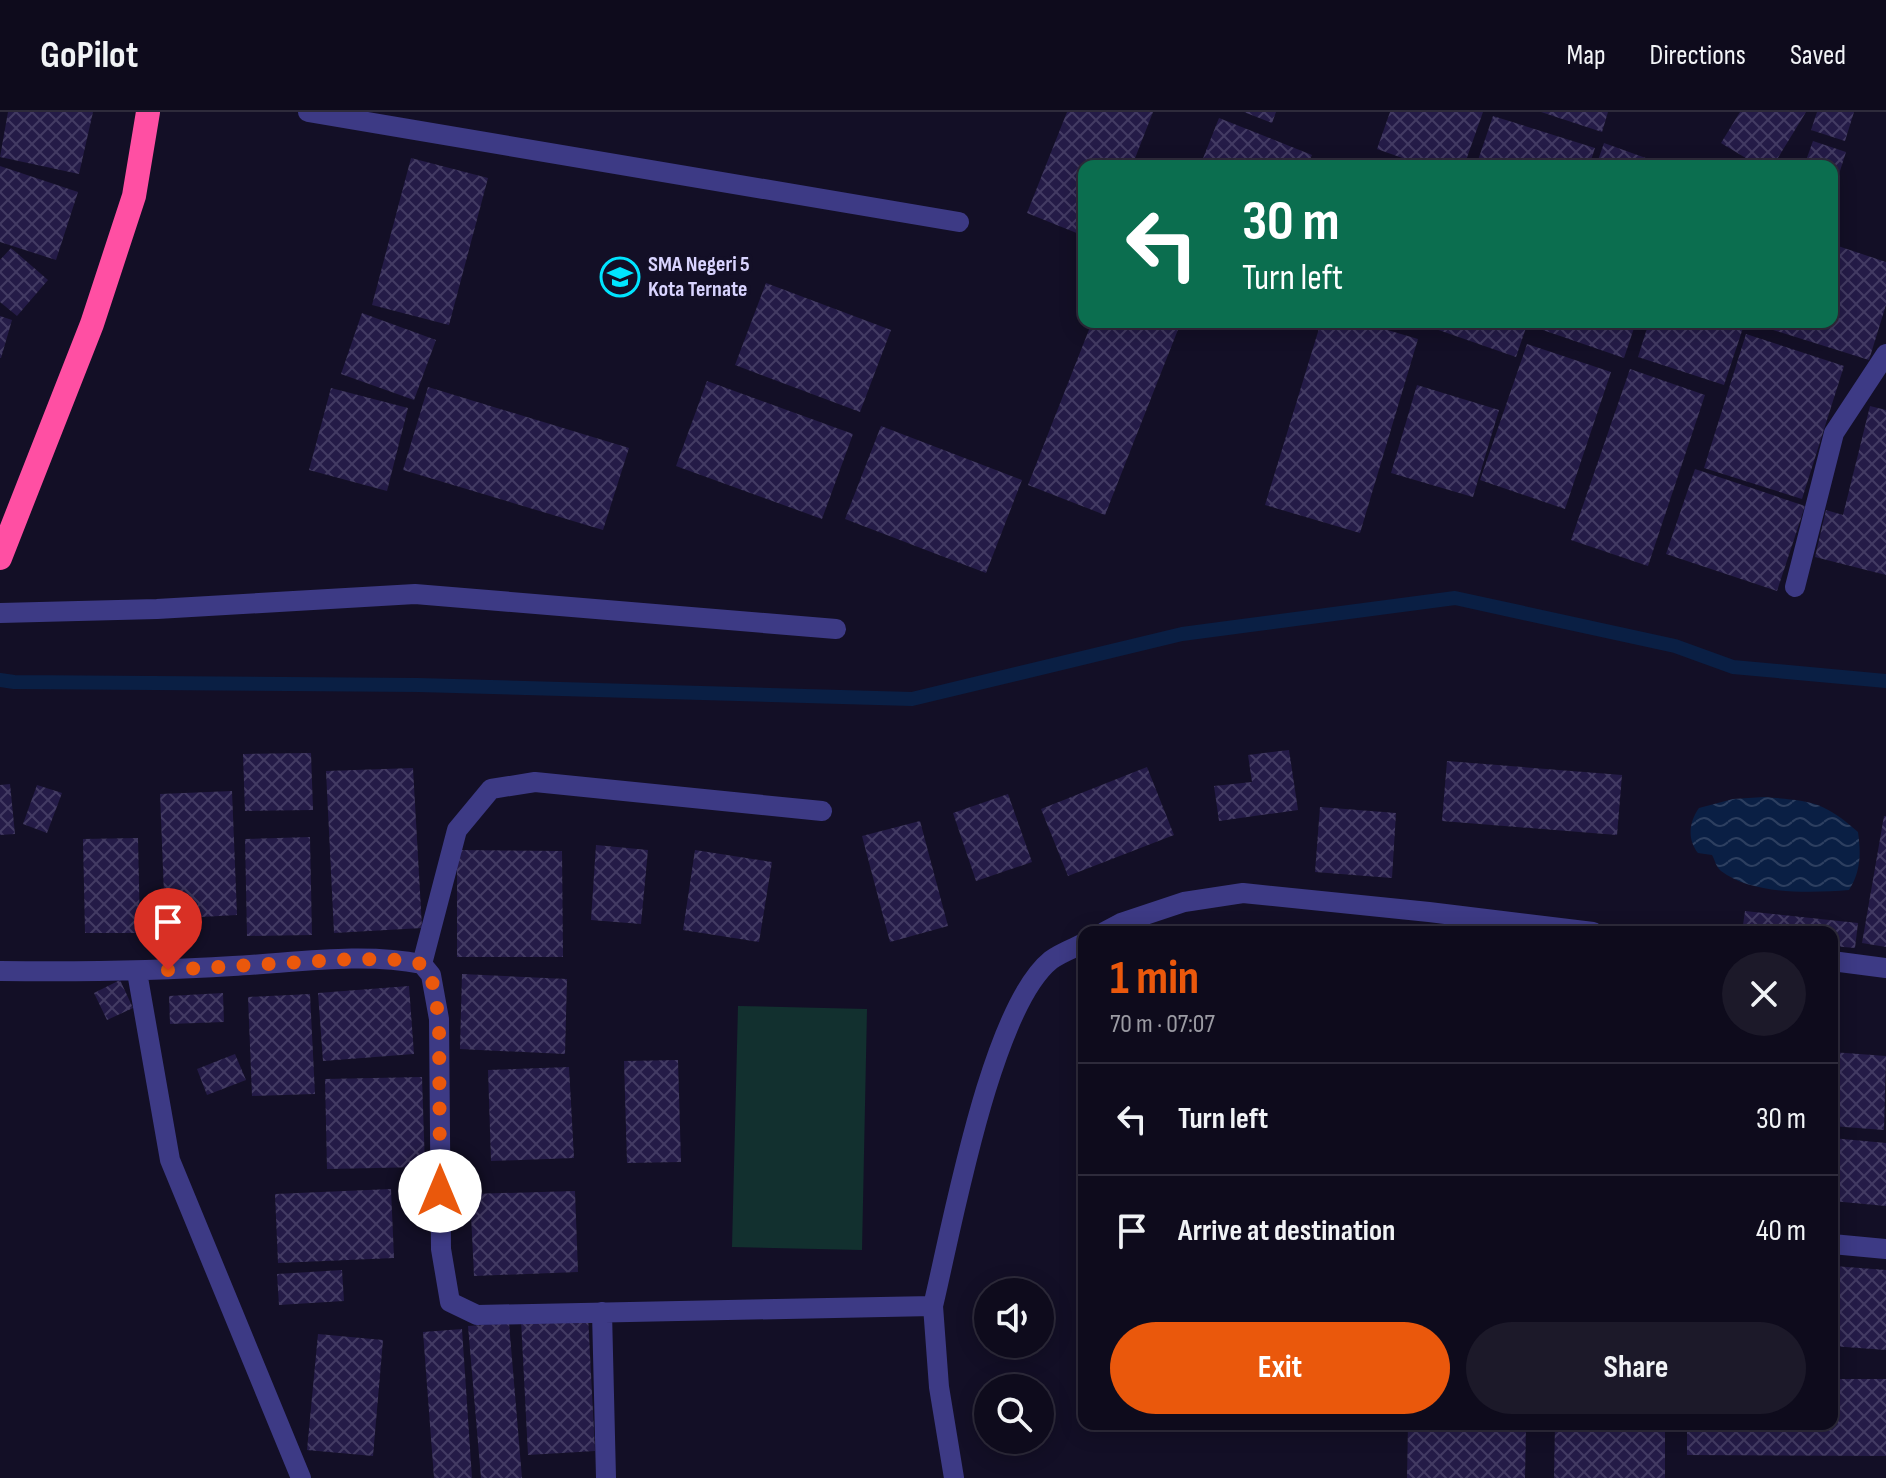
<!DOCTYPE html>
<meta charset="utf-8">
<style>
body{margin:0;font-family:"Sofia Sans Condensed",sans-serif;background:#1c1929;color:#f1f3f6;height:100vh;display:flex;flex-direction:column;font-size:30px;white-space:nowrap}
*{box-sizing:border-box;margin:0}
p{font-size:26px;color:#9b9ba3}
.icon{flex:none;width:44px;height:44px;fill:none;stroke:currentColor;stroke-width:2;stroke-linecap:round;stroke-linejoin:round}
.map{position:relative;flex:1;overflow:hidden}
.details{position:absolute;left:1078px;top:814px;width:760px;height:504px;display:flex;flex-direction:column;background:#0e0b1c;border-radius:16px;box-shadow:0 4px 20px #0003,0 0 0 2px #2e2b3b}
.details>*{flex:none}
.top-card{position:absolute;left:1078px;top:48px;width:760px;height:168px;border-radius:16px;box-shadow:0 4px 20px #0003,0 0 0 2px #2e2b3b;background:#0b6e4f;color:#fff;overflow:hidden}
.tools{position:absolute;left:974px;top:1166px;display:grid;gap:16px}
.tools a{display:grid;place-items:center;width:80px;height:80px;border-radius:50%;background:#0e0b1c;box-shadow:0 4px 20px #0003,0 0 0 2px #2e2b3b;font-size:40px}
.pin{position:absolute;display:grid;place-items:center;width:68px;height:68px;color:#fff;margin:-82px -34px;border-radius:50% 50% 50% 0;rotate:-45deg;box-shadow:0 0 8px #0007}
.pin .icon{rotate:45deg}
.me{position:absolute;width:88px;margin:-44px;rotate:0deg;stroke-linejoin:round;filter:drop-shadow(0 0 6px #0008)}
.turn{display:flex;align-items:center;gap:28px;height:168px;padding:0 32px;font-size:36px}
.turn .icon{width:104px;height:104px;stroke-width:2.5}
.turn b{display:block;font-size:56px;line-height:68px}
.round{display:grid;place-items:center;flex:none;width:84px;height:84px;border-radius:42px;background:#1c1929}
.headline{display:flex;align-items:center;justify-content:space-between;height:136px;padding:0 32px}
h1{font-size:48px;font-weight:700;line-height:60px;color:#ea580c}
.primary-button{display:flex;gap:16px;margin-top:auto;padding:16px 32px}
.primary-button a{flex:1;height:92px;border-radius:48px;background:#ea580c;color:#fff;font-size:32px;font-weight:700;line-height:92px;text-align:center}
.primary-button a+a{background:#1c1929;color:#f1f3f6}
ul{padding:0;list-style:none}
li{display:flex;align-items:center;gap:24px;height:112px;padding:0 32px;border-top:2px solid #2e2b3b}
li div{flex:1}
li b{display:block;font-size:30px}
li em{font-style:normal}
header{display:flex;align-items:center;gap:48px;box-sizing:border-box;height:112px;padding:0 40px;background:#0e0b1c;border-bottom:2px solid #2e2b3b}
header strong{font-size:38px}
nav{display:flex;gap:44px;margin-inline-start:auto;font-size:28px}
.map>svg:first-child{display:block}
.green{fill:#12302f}
.water{fill:url(#water-waves)}
.lines{fill:none;stroke-linecap:round;stroke-linejoin:round}
.stream{stroke:#0a1f44;stroke-width:14}
.building{fill:url(#building-cross-hatch)}
.minor{stroke:#3d3a85;stroke-width:20}
.highway{stroke:#ff4fa3;stroke-width:24}
.route{stroke:#ea580c;stroke-width:14;stroke-dasharray:0 25.2}
.labels{text-anchor:middle;dominant-baseline:central;stroke-width:8;stroke-linejoin:round;paint-order:stroke}
.poi-label{font-size:22px;font-weight:bold;fill:#d9d4ff;stroke:#130f26;text-anchor:start}
</style>
<header>
<strong>GoPilot</strong>
<nav><a>Map</a><a>Directions</a><a>Saved</a></nav>
</header>
<div class="map">
<svg width="1886" height="1366" viewBox="0 0 1886 1366">
<defs>
<pattern id="water-waves" width="16" height="10" patternUnits="userSpaceOnUse" patternTransform="scale(2)"><rect width="16" height="10" fill="#0a1f44"/><path d="M0 5q4-4 8 0t8 0" fill="none" stroke="#2d3f60"/></pattern>
<pattern id="building-cross-hatch" width="8" height="8" patternUnits="userSpaceOnUse" patternTransform="scale(2)"><rect width="8" height="8" fill="#241b47"/><path d="M0 0l8 8M0 8l8-8" fill="none" stroke="#433b63"/></pattern>
</defs>
<rect width="100%" height="100%" fill="#130f26"/>
<path class="green" d="M 738,894 L 867,897 L 862,1138 L 732,1135 Z"/>
<path class="water" d="M 1764,685 C 1810,689 1822,688 1858,720 C 1861,741 1861,759 1849,778 C 1811,781 1752,783 1721,759 C 1716,755 1715,748 1712,743 L 1698,741 C 1687,727 1689,710 1699,696 L 1733,687 Z"/>
<g class="lines">
<path class="stream" d="M 0,568 L 14,570 L 418,573 L 912,587 L 1182,522 L 1455,486 L 1675,534 L 1733,555 L 1886,569"/>
</g>
<path class="building" d="M 8,0 L 93,0 L 79,62 L 0,45 Z
M 1067,0 L 1153,0 L 1132,54 L 1084,54 L 1084,124 L 1027,101 Z
M 1244,0 L 1276,0 L 1272,11 Z
M 1390,0 L 1483,0 L 1464,54 L 1425,54 L 1377,37 Z
M 1541,0 L 1608,0 L 1602,20 Z
M 1740,0 L 1806,0 L 1773,54 L 1759,54 L 1721,31 Z
M 1817,0 L 1854,0 L 1845,29 L 1811,18 Z
M 1493,4 L 1595,36 L 1589,54 L 1476,54 Z
M 1219,6 L 1312,43 L 1307,54 L 1200,54 Z
M 1813,29 L 1846,40 L 1833,81 L 1832,54 L 1804,54 Z
M 1604,31 L 1668,54 L 1596,54 Z
M 411,46 L 488,66 L 449,213 L 372,193 Z
M 0,54 L 78,80 L 56,148 L 0,130 Z
M 1832,132 L 1886,150 L 1886,193 L 1869,248 L 1770,217 L 1772,210 L 1832,210 Z
M 11,136 L 48,168 L 17,204 L 0,190 L 0,148 Z
M 766,171 L 891,218 L 860,300 L 735,253 Z
M 362,201 L 436,228 L 414,288 L 341,262 Z
M 0,204 L 12,208 L 1,246 L 0,246 Z
M 1092,210 L 1181,210 L 1105,403 L 1028,373 Z
M 1321,210 L 1360,210 L 1418,227 L 1360,421 L 1265,393 Z
M 1428,210 L 1528,210 L 1516,245 L 1427,214 Z
M 1539,210 L 1636,210 L 1624,246 L 1537,216 Z
M 1649,210 L 1745,210 L 1724,273 L 1638,245 Z
M 1746,222 L 1844,254 L 1802,387 L 1704,356 Z
M 1527,232 L 1611,260 L 1565,397 L 1480,368 Z
M 1630,257 L 1705,283 L 1648,454 L 1571,428 Z
M 707,269 L 853,322 L 822,407 L 676,354 Z
M 1417,273 L 1499,298 L 1473,385 L 1391,361 Z
M 428,275 L 629,336 L 603,418 L 403,358 Z
M 331,276 L 408,296 L 387,379 L 309,358 Z
M 1870,294 L 1886,298 L 1886,463 L 1815,445 L 1826,398 L 1843,403 Z
M 881,314 L 1022,368 L 986,461 L 845,407 Z
M 1695,357 L 1805,394 L 1777,479 L 1666,442 Z
M 1289,638 L 1298,698 L 1219,709 L 1214,674 L 1252,670 L 1248,643 Z
M 311,641 L 313,698 L 245,699 L 243,642 Z
M 1447,649 L 1622,663 L 1617,723 L 1442,709 Z
M 1147,655 L 1174,723 L 1068,764 L 1041,697 Z
M 413,656 L 422,816 L 334,821 L 326,659 Z
M 10,672 L 15,722 L 0,723 L 0,673 Z
M 37,673 L 62,681 L 47,721 L 23,712 Z
M 232,679 L 237,803 L 165,807 L 160,682 Z
M 1008,682 L 1032,750 L 976,769 L 953,701 Z
M 1320,695 L 1396,701 L 1392,766 L 1315,760 Z
M 1884,704 L 1886,704 L 1886,835 L 1862,831 Z
M 920,709 L 948,814 L 890,830 L 862,724 Z
M 310,725 L 312,823 L 247,824 L 245,727 Z
M 138,726 L 140,821 L 85,821 L 83,727 Z
M 596,733 L 648,738 L 641,812 L 591,808 Z
M 457,738 L 562,739 L 563,845 L 457,845 Z
M 695,738 L 772,750 L 759,830 L 683,818 Z
M 1745,799 L 1858,811 L 1855,836 L 1832,834 L 1832,820 L 1742,820 Z
M 462,862 L 567,867 L 565,942 L 460,937 Z
M 120,868 L 133,896 L 107,908 L 94,881 Z
M 409,874 L 414,942 L 323,949 L 318,881 Z
M 223,881 L 224,910 L 170,912 L 169,884 Z
M 310,882 L 315,982 L 252,984 L 248,885 Z
M 1832,940 L 1886,944 L 1884,1018 L 1832,1014 Z
M 235,942 L 246,968 L 207,983 L 197,957 Z
M 678,948 L 681,1050 L 627,1051 L 624,949 Z
M 569,955 L 574,1046 L 491,1049 L 488,958 Z
M 422,965 L 425,1055 L 327,1057 L 325,967 Z
M 1832,1026 L 1886,1031 L 1886,1094 L 1832,1089 Z
M 391,1077 L 394,1146 L 278,1151 L 275,1082 Z
M 575,1079 L 578,1160 L 474,1164 L 470,1082 Z
M 1834,1154 L 1886,1158 L 1886,1238 L 1832,1234 Z
M 342,1158 L 344,1189 L 279,1193 L 277,1162 Z
M 588,1204 L 595,1339 L 528,1343 L 521,1208 Z
M 509,1211 L 522,1366 L 481,1366 L 468,1214 Z
M 462,1217 L 472,1366 L 434,1366 L 423,1220 Z
M 318,1222 L 383,1228 L 373,1344 L 307,1338 Z
M 1832,1267 L 1886,1267 L 1886,1344 L 1687,1343 L 1687,1312 L 1832,1312 Z
M 1408,1312 L 1526,1312 L 1525,1366 L 1407,1366 Z
M 1555,1312 L 1665,1312 L 1665,1366 L 1554,1366 Z"/>
<g class="lines">
<path class="minor" d="M 308,0 L 959,110
M 1795,475 L 1834,321 L 1886,242
M 0,501 L 157,497 L 415,482 L 836,517
M 1104,820 L 1121,811 L 1184,790 L 1243,781 L 1429,800 L 1593,820
M 1832,849 L 1886,856
M 422,852 L 457,718 L 491,677 L 535,670 L 822,699
M 0,859 C 78,860 155,859 233,854 C 294,851 361,840 422,852 L 431,863 L 439,907 L 441,1137 L 450,1190 L 477,1203 L 933,1194 C 952,1115 991,896 1051,848 C 1060,841 1074,836 1084,831
M 137,860 L 170,1048 L 301,1366
M 1832,1132 L 1886,1137
M 933,1194 L 939,1275 L 954,1366
M 602,1200 L 606,1366"/>
<path class="highway" d="M 0,446 L 92,212 L 134,84 L 148,0"/>
</g>
<g class="lines">
<path class="route" d="M 168,858 L 354,847 L 403,848 L 422,852 L 431,863 L 439,907 L 440,1079"/>
</g>
<defs>
<g id="school-ring" transform="scale(2)"><circle r="9.5" fill="#130f26" stroke="#00e5ff" stroke-width="1.5"/><path d="M0-5L7-2L0 1L-7-2ZM-4 1L0 2.5L4 1V4Q0 6-4 4Z" fill="#00e5ff"/></g>
</defs>
<g fill-rule="evenodd">
<use href="#school-ring" x="620" y="165"/>
</g>
<g class="labels">
<g class="poi-label">
<text x="648" y="152">SMA Negeri 5<tspan x="648" dy="25">Kota Ternate</tspan></text>
</g>
</g>
</svg>
<div class="tools">
<a><svg class="icon" aria-label="sound" viewBox="0 0 24 24"><path d="M4 9h4l5-4v14l-5-4H4zM17 9q2 3 0 6"/></svg></a>
<a><svg class="icon" aria-label="search" viewBox="0 0 24 24"><circle cx="10" cy="10" r="6"/><path d="M15 15l6 6"/></svg></a>
</div>
<div class="pin" style="left:168px;top:858px;background:#d93025"><svg class="icon" aria-label="arrive" viewBox="0 0 24 24"><path d="M6 21V4h12l-3 4 3 4H6"/></svg></div>
<svg class="me" style="left:440px;top:1079px" viewBox="-20 -20 40 40"><circle r="19" fill="#fff"/><path d="M0-13L10 11 0 6-10 11z" fill="#ea580c"/></svg>
<div class="top-card">
<div class="turn"><svg class="icon" aria-label="left" viewBox="0 0 24 24"><path d="M17 20v-9H6M10 6l-5 5 5 5"/></svg><div><b>30 m</b>Turn left</div></div>
</div>
<section class="details">
<div class="headline"><div><h1>1 min</h1><p>70 m · 07:07</p></div><a class="round"><svg class="icon" aria-label="close" viewBox="0 0 24 24"><path d="M6 6l12 12M18 6L6 18"/></svg></a></div>
<ul>
<li><svg class="icon" aria-label="left" viewBox="0 0 24 24"><path d="M17 20v-9H6M10 6l-5 5 5 5"/></svg><div><b>Turn left</b></div><em>30 m</em></li>
<li><svg class="icon" aria-label="arrive" viewBox="0 0 24 24"><path d="M6 21V4h12l-3 4 3 4H6"/></svg><div><b>Arrive at destination</b></div><em>40 m</em></li>
</ul>
<div class="primary-button"><a>Exit</a><a>Share</a></div>
</section>
</div>
